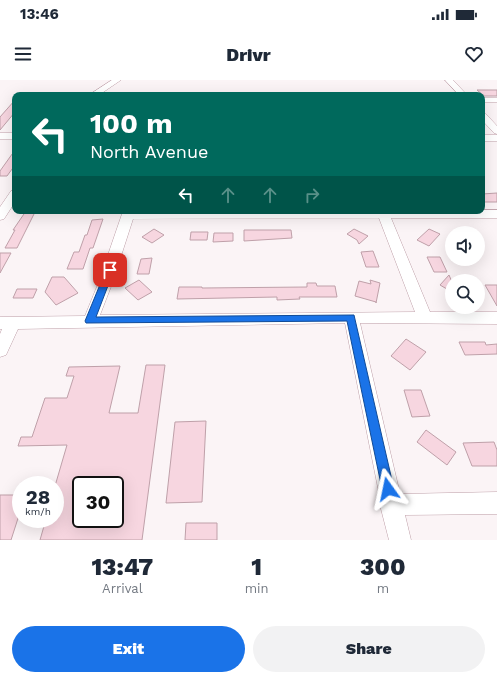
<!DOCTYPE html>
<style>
body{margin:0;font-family:"Work Sans",sans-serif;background:#f2f2f3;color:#1f2937;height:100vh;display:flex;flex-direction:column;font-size:15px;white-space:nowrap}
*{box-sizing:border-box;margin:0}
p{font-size:13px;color:#747a83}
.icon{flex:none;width:22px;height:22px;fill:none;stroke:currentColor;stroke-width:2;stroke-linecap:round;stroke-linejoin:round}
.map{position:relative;height:460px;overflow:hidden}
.side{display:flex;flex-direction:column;background:#fff;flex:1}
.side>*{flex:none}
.guide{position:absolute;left:12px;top:12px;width:473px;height:122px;border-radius:8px;box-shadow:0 4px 16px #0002;background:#00695c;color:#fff;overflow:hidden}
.fabs{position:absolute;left:445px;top:146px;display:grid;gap:8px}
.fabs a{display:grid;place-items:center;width:40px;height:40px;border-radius:50%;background:#fff;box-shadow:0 4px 16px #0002;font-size:20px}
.speed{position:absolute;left:12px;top:396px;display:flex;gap:8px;font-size:20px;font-weight:700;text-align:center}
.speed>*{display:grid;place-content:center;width:52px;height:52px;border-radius:50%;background:#fff;box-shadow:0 4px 16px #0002;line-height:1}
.speed small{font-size:10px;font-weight:400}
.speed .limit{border:2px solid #111;border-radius:6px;background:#fff;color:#111}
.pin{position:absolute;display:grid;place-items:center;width:34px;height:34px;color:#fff;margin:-17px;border-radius:8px;box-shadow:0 2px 6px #0006}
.me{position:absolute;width:44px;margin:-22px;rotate:348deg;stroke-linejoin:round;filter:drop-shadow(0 0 3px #0008)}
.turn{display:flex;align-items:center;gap:14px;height:84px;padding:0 12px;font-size:18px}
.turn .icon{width:52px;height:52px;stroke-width:2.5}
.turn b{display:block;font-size:28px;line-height:34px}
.lanes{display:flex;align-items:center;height:38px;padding:0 12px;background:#0003;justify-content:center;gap:20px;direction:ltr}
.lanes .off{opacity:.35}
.eta{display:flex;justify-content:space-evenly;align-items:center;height:68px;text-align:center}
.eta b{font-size:24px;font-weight:800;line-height:28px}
.cta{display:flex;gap:8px;margin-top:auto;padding:8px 12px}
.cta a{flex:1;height:46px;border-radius:24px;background:#1a73e8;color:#fff;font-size:16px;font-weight:800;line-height:46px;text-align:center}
.cta a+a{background:#f2f2f3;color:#1f2937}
.status{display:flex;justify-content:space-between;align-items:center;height:28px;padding:0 20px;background:#fff;direction:ltr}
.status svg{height:11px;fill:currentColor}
header{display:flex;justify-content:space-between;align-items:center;height:52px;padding:0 12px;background:#fff;font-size:18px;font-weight:800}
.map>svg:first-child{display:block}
.building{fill:#f7d6e0;stroke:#bfa0a9;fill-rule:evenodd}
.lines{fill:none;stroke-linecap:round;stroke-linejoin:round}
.minor-casing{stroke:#be9fa8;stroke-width:1}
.minor{fill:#fff;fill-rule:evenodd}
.route{fill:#1a73e8;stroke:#114b97}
</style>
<div class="status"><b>13:46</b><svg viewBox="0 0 49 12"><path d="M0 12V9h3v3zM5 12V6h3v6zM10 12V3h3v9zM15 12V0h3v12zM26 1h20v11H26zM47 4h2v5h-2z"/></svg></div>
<header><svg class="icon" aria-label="menu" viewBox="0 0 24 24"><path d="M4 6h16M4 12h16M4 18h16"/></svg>Drivr<svg class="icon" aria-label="heart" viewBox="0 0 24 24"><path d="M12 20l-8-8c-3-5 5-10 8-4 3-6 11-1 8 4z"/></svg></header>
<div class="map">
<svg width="497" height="460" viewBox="0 0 497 460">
<rect width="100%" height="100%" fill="#fbf4f6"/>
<path class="building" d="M 477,10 L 497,10 L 497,16 L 484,16 Z
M 15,20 L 15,32 L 0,50 L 0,37 Z
M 15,70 L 15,85 L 7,96 L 0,96 L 0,91 Z
M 497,113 L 497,122 L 482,122 L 482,114 Z
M 26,131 L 35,132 L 17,168 L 5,168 L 15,150 L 13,150 Z
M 103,139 L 93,168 L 90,168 L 83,189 L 67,189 L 74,172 L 79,172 L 85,155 L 87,155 L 92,140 Z
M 154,149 L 164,155 L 152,163 L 142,157 Z
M 354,149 L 368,156 L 359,164 L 357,160 L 347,154 Z
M 429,149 L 440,154 L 429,166 L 417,160 Z
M 244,150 L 291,150 L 292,158 L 244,161 Z
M 191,152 L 208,152 L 207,160 L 190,160 Z
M 214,153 L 233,153 L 233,161 L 213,162 Z
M 373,171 L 379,187 L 366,187 L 361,172 Z
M 0,173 L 11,173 L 0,193 Z
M 427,177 L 440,177 L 447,192 L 434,192 Z
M 152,178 L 149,194 L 137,194 L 141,179 Z
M 449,195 L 452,202 L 452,212 L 440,205 Z
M 52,197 L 64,197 L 78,213 L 56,225 L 45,212 Z
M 139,200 L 152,212 L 138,220 L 125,208 Z
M 370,200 L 380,203 L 376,223 L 376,222 L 355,216 L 359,201 L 371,204 Z
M 307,203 L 316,203 L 317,206 L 335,206 L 337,217 L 299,217 L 300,219 L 277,220 L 277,217 L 177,219 L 179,207 L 202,207 L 202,208 L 307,207 Z
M 485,205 L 497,205 L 497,226 Z
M 17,209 L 37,209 L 33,218 L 13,218 Z
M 406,259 L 426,272 L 410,290 L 391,276 Z
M 459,262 L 485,262 L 486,265 L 497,264 L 497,274 L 465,275 Z
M 146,285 L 165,285 L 142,460 L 40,460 L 46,439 L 55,439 L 55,406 L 67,365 L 18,366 L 21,357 L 32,357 L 45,318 L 67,318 L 74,296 L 66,296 L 69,287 L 120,286 L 109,333 L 138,333 ZM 81,405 L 115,405 L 115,439 L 81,439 Z
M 404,310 L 421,310 L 430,336 L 412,337 Z
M 206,341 L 202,422 L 166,423 L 175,342 Z
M 426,350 L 456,372 L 447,385 L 417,362 Z
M 494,362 L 497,370 L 497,386 L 472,386 L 463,363 Z
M 0,415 L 21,415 L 21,429 L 11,460 L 0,460 Z
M 186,443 L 217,443 L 217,460 L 185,460 Z"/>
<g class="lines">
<g class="minor-casing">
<path id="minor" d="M 112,0 L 121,0 L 99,15 L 89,15 Z
M 445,0 L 453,0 L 467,15 L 459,15 Z
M 482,18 L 497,18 L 497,22 L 482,22 Z
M 482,32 L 485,33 L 497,46 L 497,54 L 494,53 L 482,40 Z
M 0,53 L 15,53 L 15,59 L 0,59 Z
M 482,55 L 497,55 L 497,61 L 482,61 Z
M 15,110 L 15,122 L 4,139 L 0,140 L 0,127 L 11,111 Z
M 497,130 L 497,138 L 391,138 L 430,232 L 497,232 L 497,244 L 360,243 L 400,414 L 497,412 L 497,434 L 405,435 L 411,460 L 389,460 L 380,425 L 381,423 L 345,243 L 18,249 L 6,275 L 0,277 L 0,254 L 2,249 L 0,249 L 0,237 L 85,236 L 98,204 L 123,131 ZM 379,138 L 415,232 L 100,235 L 112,204 L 133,139 Z"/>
</g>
<use href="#minor" class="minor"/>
</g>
<path class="route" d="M 110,187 L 114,190 L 96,237 L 354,235 L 394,409 L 392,413 L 388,415 L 384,413 L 382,409 L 347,241 L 86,243 L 85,241 L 106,190 Z"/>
</svg>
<div class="fabs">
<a><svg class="icon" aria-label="sound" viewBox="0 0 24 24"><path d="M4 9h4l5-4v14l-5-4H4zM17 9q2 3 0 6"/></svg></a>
<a><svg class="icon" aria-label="search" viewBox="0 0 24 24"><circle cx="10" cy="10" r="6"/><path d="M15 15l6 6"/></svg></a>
</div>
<div class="speed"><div>28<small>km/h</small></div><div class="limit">30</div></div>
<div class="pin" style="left:110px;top:190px;background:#d93025"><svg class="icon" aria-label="arrive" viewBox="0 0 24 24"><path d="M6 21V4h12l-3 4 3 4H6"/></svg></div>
<svg class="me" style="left:388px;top:409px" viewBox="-20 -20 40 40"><path d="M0-17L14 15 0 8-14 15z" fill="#1a73e8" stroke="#fff" stroke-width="4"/></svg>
<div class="guide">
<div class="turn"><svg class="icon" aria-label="left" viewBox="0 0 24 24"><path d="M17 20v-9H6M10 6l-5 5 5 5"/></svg><div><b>100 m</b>North Avenue</div></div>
<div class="lanes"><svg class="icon" aria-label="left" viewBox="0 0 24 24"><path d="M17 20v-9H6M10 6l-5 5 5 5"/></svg><svg class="icon off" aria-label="ahead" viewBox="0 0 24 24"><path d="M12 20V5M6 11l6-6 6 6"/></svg><svg class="icon off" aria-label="ahead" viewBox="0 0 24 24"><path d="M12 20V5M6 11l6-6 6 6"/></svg><svg class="icon off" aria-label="right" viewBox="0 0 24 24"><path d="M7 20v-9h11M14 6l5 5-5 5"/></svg></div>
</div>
</div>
<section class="side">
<div class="eta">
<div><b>13:47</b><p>Arrival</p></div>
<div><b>1</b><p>min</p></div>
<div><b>300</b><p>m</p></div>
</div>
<div class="cta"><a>Exit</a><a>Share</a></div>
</section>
